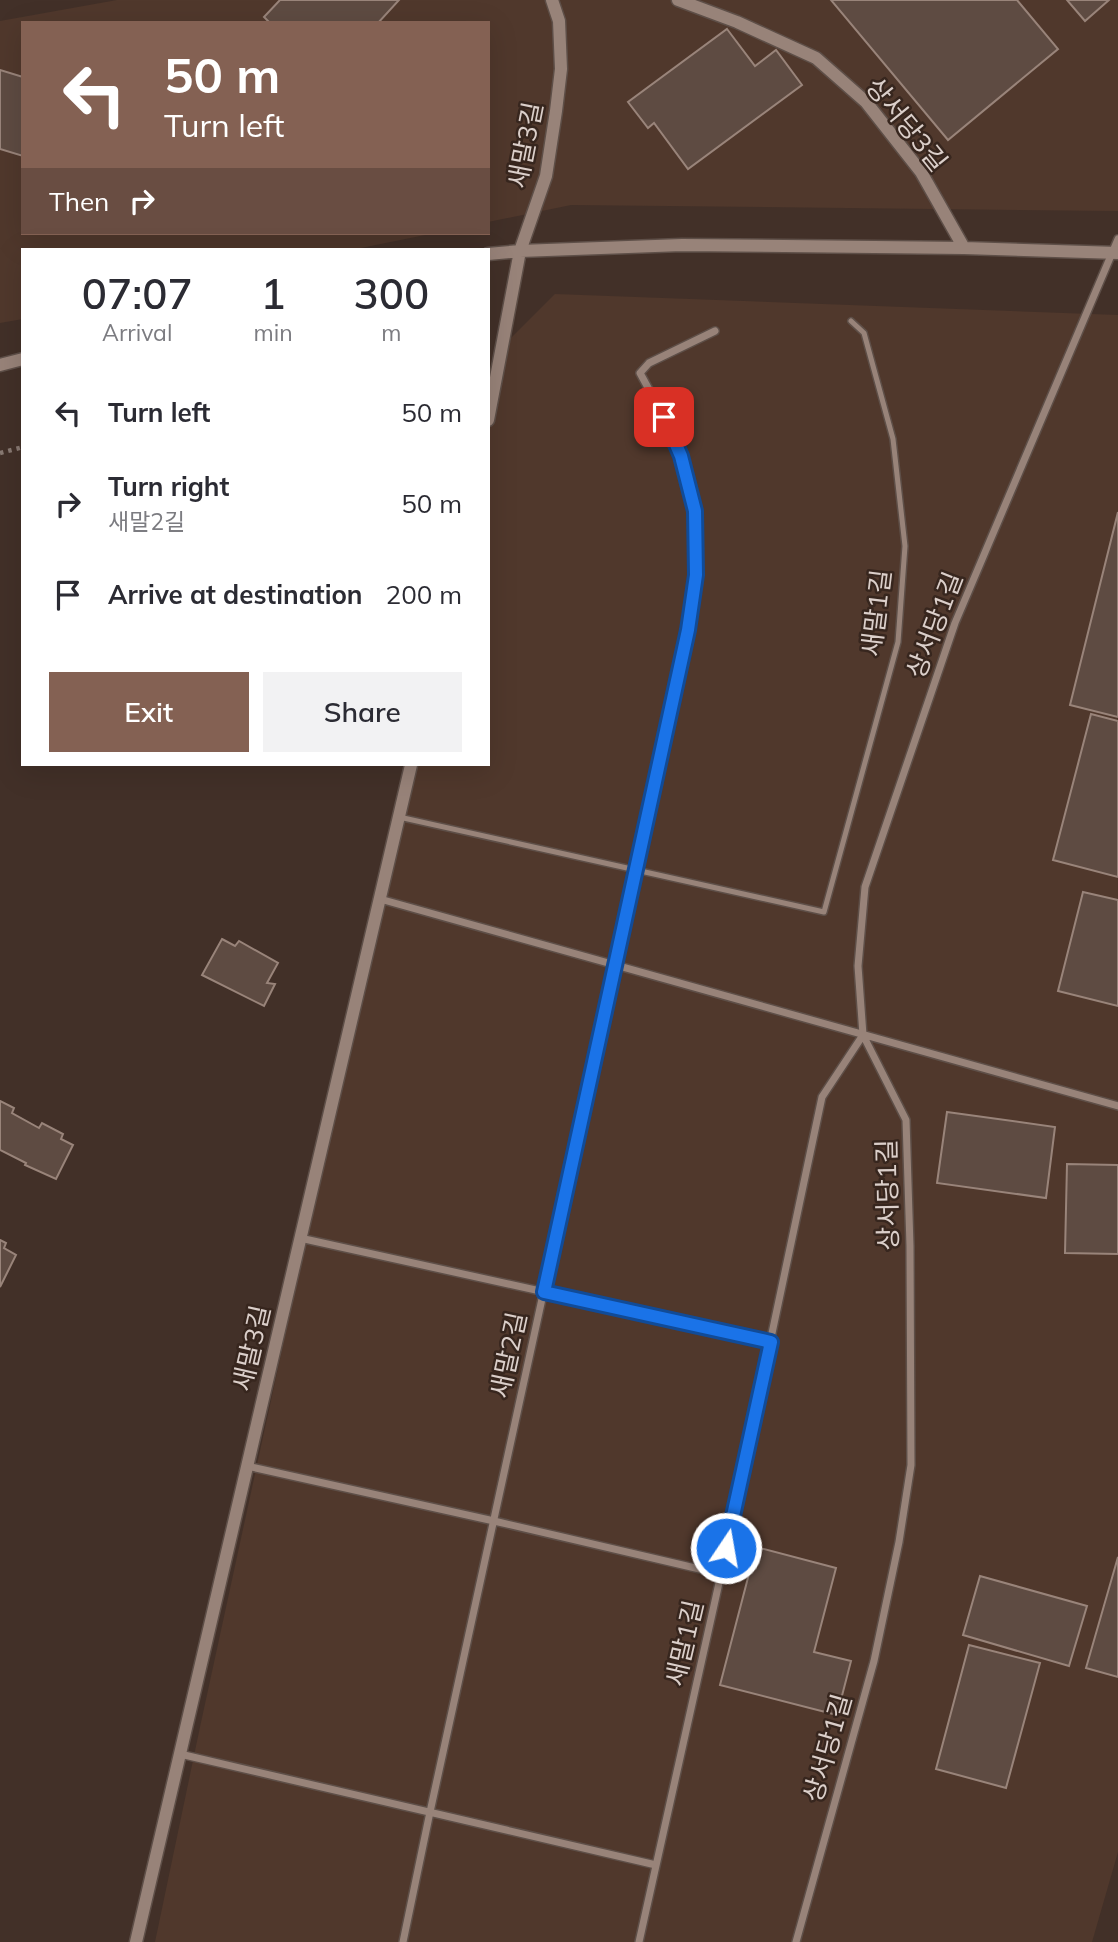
<!DOCTYPE html>
<meta charset="utf-8">
<style>
body{margin:0;font-family:Mulish,"Noto Sans KR",sans-serif;background:#f2f2f3;color:#2b2b33;height:100vh;display:flex;flex-direction:column;font-size:26px;white-space:nowrap}
*{box-sizing:border-box;margin:0}
p{font-size:23px;color:#7c7c81}
.icon{flex:none;width:38px;height:38px;fill:none;stroke:currentColor;stroke-width:2;stroke-linecap:round;stroke-linejoin:round}
.map{position:relative;flex:1;overflow:hidden}
.drawer{position:absolute;left:21px;top:248px;width:469px;height:518px;display:flex;flex-direction:column;background:#fff;border-radius:0px;box-shadow:0 7px 28px #0002}
.drawer>*{flex:none}
.guide{position:absolute;left:21px;top:21px;width:469px;height:214px;border-radius:0px;box-shadow:0 7px 28px #0002;background:#846153;color:#fff;overflow:hidden}
.pin{position:absolute;display:grid;place-items:center;width:60px;height:60px;color:#fff;margin:-30px;border-radius:14px;box-shadow:0 4px 10px #0006}
.me{position:absolute;width:77px;margin:-38px;rotate:12deg;stroke-linejoin:round;filter:drop-shadow(0 0 5px #0008)}
.turn{display:flex;align-items:center;gap:24px;height:147px;padding:0 28px;font-size:32px}
.turn .icon{width:91px;height:91px;stroke-width:2.5}
.turn b{display:block;font-size:49px;line-height:60px}
.then{display:flex;align-items:center;height:66px;padding:0 28px;background:#0003;gap:14px;font-size:26px}
.eta{display:flex;justify-content:space-evenly;align-items:center;height:119px;text-align:center}
.eta b{font-size:42px;font-weight:600;line-height:49px}
.button{display:flex;gap:14px;margin-top:auto;padding:14px 28px}
.button a{flex:1;height:80px;border-radius:0px;background:#846153;color:#fff;font-size:28px;font-weight:600;line-height:80px;text-align:center}
.button a+a{background:#f2f2f3;color:#2b2b33}
ul{padding:0;list-style:none}
li{display:flex;align-items:center;gap:21px;height:91px;padding:0 28px}
li div{flex:1}
li b{display:block;font-size:26px}
li em{font-style:normal}
.map>svg:first-child{display:block}
.built{fill:#50382c}
.building{fill:#5e4b42;stroke:#99847a;stroke-width:2}
.lines{fill:none;stroke-linecap:round;stroke-linejoin:round}
.service-casing{stroke:#5e4f48;stroke-width:8}
.minor-casing{stroke:#5e4f48;stroke-width:10}
.tertiary-casing{stroke:#5e4f48;stroke-width:15}
.path{stroke:#887972;stroke-width:4.5;stroke-dasharray:3.5 5;stroke-linecap:butt}
.service{stroke:#988379;stroke-width:5}
.minor{stroke:#988379;stroke-width:7}
.tertiary{stroke:#988379;stroke-width:12}
.route-casing{stroke:#114b97;stroke-width:18}
.route{stroke:#1a73e8;stroke-width:12}
.labels{text-anchor:middle;dominant-baseline:central;stroke-width:5;stroke-linejoin:round;paint-order:stroke}
.street-label{font-size:26px;fill:#dbcfca;stroke:#37261e}
</style>
<div class="map">
<svg width="1118" height="1942" viewBox="0 0 1118 1942">
<rect width="100%" height="100%" fill="#423028"/>
<path class="built" d="M 117,0 L 1118,0 L 1118,211 L 571,205 L 488,222 L 488,23 L 23,23 L 23,233 L 435,233 L 351,250 L 23,250 L 23,319 L 0,323 L 0,21 Z
M 555,294 L 1118,315 L 1118,1852 L 1092,1942 L 155,1942 L 200,1727 L 380,899 L 411,765 L 488,765 L 488,436 L 511,338 Z"/>
<path class="building" d="M 280,0 L 399,0 L 378,23 L 270,23 L 264,17 Z
M 831,0 L 1017,0 L 1058,49 L 948,140 Z
M 1067,0 L 1109,0 L 1085,21 Z
M 727,29 L 755,66 L 776,50 L 802,85 L 688,169 L 654,123 L 648,128 L 628,102 Z
M 0,70 L 23,77 L 23,156 L 0,149 Z
M 1118,512 L 1118,717 L 1070,705 Z
M 1091,714 L 1118,721 L 1118,877 L 1053,860 Z
M 1083,892 L 1118,900 L 1118,1006 L 1058,991 Z
M 222,939 L 235,946 L 239,941 L 278,963 L 267,983 L 275,984 L 264,1006 L 202,975 Z
M 0,1101 L 14,1108 L 12,1113 L 39,1128 L 42,1123 L 63,1134 L 61,1139 L 73,1145 L 56,1179 L 25,1165 L 26,1163 L 0,1150 Z
M 947,1112 L 1055,1127 L 1046,1198 L 937,1183 Z
M 1067,1164 L 1118,1165 L 1118,1254 L 1065,1253 Z
M 0,1240 L 6,1243 L 4,1248 L 16,1255 L 0,1287 Z
M 756,1547 L 836,1568 L 814,1652 L 851,1661 L 837,1715 L 720,1685 Z
M 1118,1557 L 1118,1677 L 1086,1668 Z
M 980,1576 L 1087,1606 L 1069,1666 L 963,1635 Z
M 969,1645 L 1040,1663 L 1006,1788 L 936,1769 Z"/>
<g class="lines">
<g class="service-casing">
<path id="service" d="M 399,817 L 824,912 L 898,642 L 905,546 L 893,439 L 864,333 L 851,321"/>
</g>
<g class="minor-casing">
<path id="minor" d="M 380,899 L 1118,1106
M 300,1238 L 771,1342
M 247,1466 L 494,1521 L 721,1574
M 180,1754 L 656,1865
M 403,1942 L 430,1812 L 688,630 L 696,575 L 695,511 L 681,456 L 664,417 L 640,373 L 649,363 L 715,331
M 639,1942 L 721,1574 L 822,1097 L 863,1035
M 796,1942 L 874,1661 L 899,1542 L 911,1465 L 910,1246 L 906,1120 L 863,1035 L 858,966 L 865,887 L 955,623 L 1118,239"/>
</g>
<g class="tertiary-casing">
<path id="tertiary" d="M 678,0 L 737,22 L 816,58 L 866,102 L 921,172 L 964,248
M 488,254 L 520,251 L 682,245 L 964,248 L 1118,253
M 0,365 L 23,359
M 488,420 L 520,251 L 546,176 L 556,111 L 561,69 L 559,21 L 552,0
M 136,1942 L 411,765"/>
</g>
<path class="path" d="M 0,453 L 23,447"/>
<use href="#service" class="service"/>
<use href="#minor" class="minor"/>
<use href="#tertiary" class="tertiary"/>
</g>
<g class="lines">
<g class="route-casing">
<path id="route" d="M 664,417 L 681,456 L 695,511 L 696,575 L 688,630 L 544,1292 L 771,1342 L 726,1548"/>
</g>
<use href="#route" class="route"/>
</g>
<g class="labels">
<g class="street-label">
<text transform="translate(907 124) rotate(51)">상서당3길</text>
<text transform="translate(525 145) rotate(-79)">새말3길</text>
<text transform="translate(876 613) rotate(-83)">새말1길</text>
<text transform="translate(934 625) rotate(-69)">상서당1길</text>
<text transform="translate(887 1195) rotate(-91)">상서당1길</text>
<text transform="translate(251 1348) rotate(-77)">새말3길</text>
<text transform="translate(508 1355) rotate(-78)">새말2길</text>
<text transform="translate(684 1643) rotate(-77)">새말1길</text>
<text transform="translate(827 1748) rotate(-74)">상서당1길</text>
</g>
</g>
</svg>
<div class="pin" style="left:664px;top:417px;background:#d93025"><svg class="icon" aria-label="arrive" viewBox="0 0 24 24"><path d="M6 21V4h12l-3 4 3 4H6"/></svg></div>
<svg class="me" style="left:726px;top:1548px" viewBox="-20 -20 40 40"><circle r="17" fill="#1a73e8" stroke="#fff" stroke-width="3"/><path d="M0-11L8 9 0 5-8 9z" fill="#fff"/></svg>
<div class="guide">
<div class="turn"><svg class="icon" aria-label="left" viewBox="0 0 24 24"><path d="M17 20v-9H6M10 6l-5 5 5 5"/></svg><div><b>50 m</b>Turn left</div></div>
<div class="then">Then<svg class="icon" aria-label="right" viewBox="0 0 24 24"><path d="M7 20v-9h11M14 6l5 5-5 5"/></svg></div>
</div>
<section class="drawer">
<div class="eta">
<div><b>07:07</b><p>Arrival</p></div>
<div><b>1</b><p>min</p></div>
<div><b>300</b><p>m</p></div>
</div>
<ul>
<li><svg class="icon" aria-label="left" viewBox="0 0 24 24"><path d="M17 20v-9H6M10 6l-5 5 5 5"/></svg><div><b>Turn left</b></div><em>50 m</em></li>
<li><svg class="icon" aria-label="right" viewBox="0 0 24 24"><path d="M7 20v-9h11M14 6l5 5-5 5"/></svg><div><b>Turn right</b><p>새말2길</p></div><em>50 m</em></li>
<li><svg class="icon" aria-label="arrive" viewBox="0 0 24 24"><path d="M6 21V4h12l-3 4 3 4H6"/></svg><div><b>Arrive at destination</b></div><em>200 m</em></li>
</ul>
<div class="button"><a>Exit</a><a>Share</a></div>
</section>
</div>
